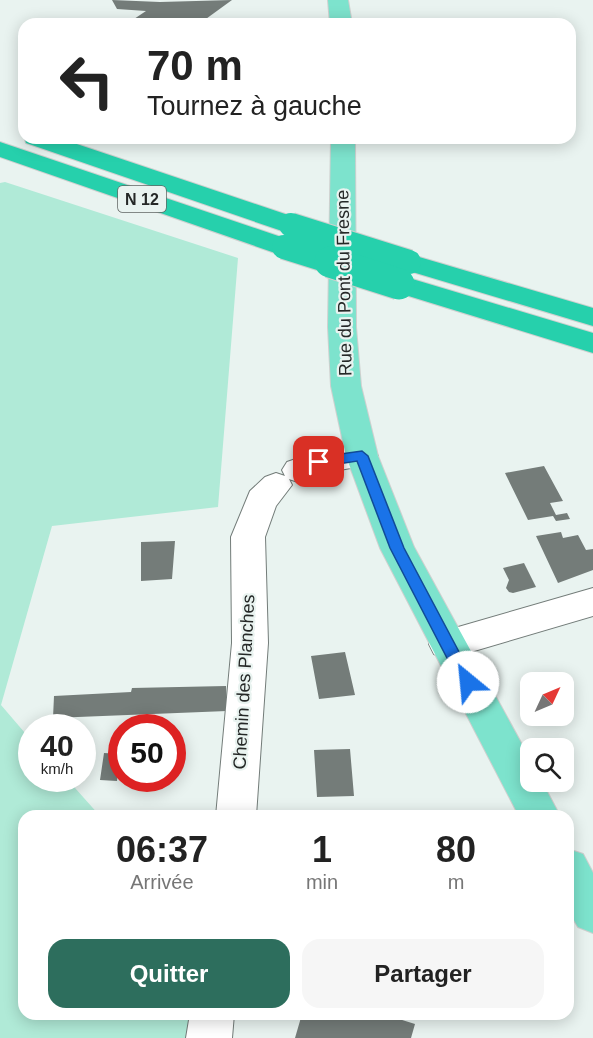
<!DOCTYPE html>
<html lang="fr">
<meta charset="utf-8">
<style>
body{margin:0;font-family:Arial,sans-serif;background:#f6f6f6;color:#222;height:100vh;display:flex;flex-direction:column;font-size:22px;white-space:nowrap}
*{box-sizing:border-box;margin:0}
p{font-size:20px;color:#767676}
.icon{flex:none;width:33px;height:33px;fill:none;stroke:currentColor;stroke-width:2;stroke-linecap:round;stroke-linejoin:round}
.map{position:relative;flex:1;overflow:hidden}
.drawer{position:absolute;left:18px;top:810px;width:556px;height:210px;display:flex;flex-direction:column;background:#fff;border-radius:18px;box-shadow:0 3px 15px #0003}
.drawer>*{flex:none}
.guide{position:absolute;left:18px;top:18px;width:558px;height:126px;border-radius:18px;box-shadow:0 3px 15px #0003;background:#fff;color:#222;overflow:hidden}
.needle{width:39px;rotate:46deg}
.tools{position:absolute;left:520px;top:672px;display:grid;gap:12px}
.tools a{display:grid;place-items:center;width:54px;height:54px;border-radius:12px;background:#fff;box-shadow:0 3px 15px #0003;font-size:30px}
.speed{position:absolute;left:18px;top:714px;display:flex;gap:12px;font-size:30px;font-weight:700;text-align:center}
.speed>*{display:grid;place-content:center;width:78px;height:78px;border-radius:50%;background:#fff;box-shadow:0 3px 15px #0003;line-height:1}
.speed small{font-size:15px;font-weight:400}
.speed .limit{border:9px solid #d22;background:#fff;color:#111}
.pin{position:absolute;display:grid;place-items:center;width:51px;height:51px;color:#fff;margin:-26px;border-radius:12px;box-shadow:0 3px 9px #0006}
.me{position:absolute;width:66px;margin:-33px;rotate:332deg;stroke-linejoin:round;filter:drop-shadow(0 0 4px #0008)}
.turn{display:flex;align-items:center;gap:21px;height:126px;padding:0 30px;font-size:27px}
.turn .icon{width:78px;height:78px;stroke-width:2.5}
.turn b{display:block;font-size:42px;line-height:51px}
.eta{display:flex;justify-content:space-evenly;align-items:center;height:102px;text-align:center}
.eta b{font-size:36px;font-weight:600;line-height:42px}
.cta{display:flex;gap:12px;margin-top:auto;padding:12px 30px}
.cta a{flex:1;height:69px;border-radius:18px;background:#2d6e5d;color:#fff;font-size:24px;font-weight:600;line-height:69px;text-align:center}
.cta a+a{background:#f6f6f6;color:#222}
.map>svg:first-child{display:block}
.green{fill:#b0ead7}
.building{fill:#747c79}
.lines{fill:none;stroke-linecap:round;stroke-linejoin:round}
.minor-casing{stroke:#737c79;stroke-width:2}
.major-casing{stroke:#cfd0cf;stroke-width:2}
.highway-casing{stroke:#cfd0cf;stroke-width:2}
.minor{fill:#fff;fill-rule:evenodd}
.major{fill:#7de3cd;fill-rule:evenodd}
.highway{fill:#26d0ac;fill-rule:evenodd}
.highway-bridge-far1-casing{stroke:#cfd0cf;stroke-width:26;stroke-linecap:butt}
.highway-bridge-casing{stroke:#cfd0cf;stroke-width:33;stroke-linecap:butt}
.highway-bridge-far1{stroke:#26d0ac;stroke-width:24}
.highway-bridge{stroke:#26d0ac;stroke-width:31}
.route{fill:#1a73e8;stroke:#114b97;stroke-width:1.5}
.labels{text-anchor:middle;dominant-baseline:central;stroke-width:4.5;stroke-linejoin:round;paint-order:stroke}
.shield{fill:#e9f3f0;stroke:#606563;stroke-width:1.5}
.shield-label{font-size:16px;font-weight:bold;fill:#252827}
.street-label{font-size:18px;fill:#252827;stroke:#e9f3f0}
</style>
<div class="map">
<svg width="593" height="1038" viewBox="0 0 593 1038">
<rect width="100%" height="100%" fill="#e9f3f0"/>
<path class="green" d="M 5,182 L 238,258 L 218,507 L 52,526 L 1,705 L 31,740 L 32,778 L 67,779 L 100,816 L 24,816 L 24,1014 L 193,1014 L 190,1038 L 0,1038 L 0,183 Z"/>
<path class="building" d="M 112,0 L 160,2 L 232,0 L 199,24 L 147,24 L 134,19 L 146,11 L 117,9 Z
M 544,466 L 563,501 L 550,503 L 556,515 L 567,513 L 570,519 L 556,521 L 553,516 L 528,520 L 505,473 Z
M 561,532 L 563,538 L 578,535 L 586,550 L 593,549 L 593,570 L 558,583 L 536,536 Z
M 175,541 L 172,579 L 141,581 L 141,542 Z
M 524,563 L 536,587 L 513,593 L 509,592 L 506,588 L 509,580 L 503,568 Z
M 345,652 L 355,695 L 319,699 L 311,656 Z
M 226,686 L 227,711 L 53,718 L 54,696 L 131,692 L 132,688 Z
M 350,749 L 354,796 L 317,797 L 314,750 Z
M 104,753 L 120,754 L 117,781 L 100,780 Z
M 302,1014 L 383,1014 L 415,1024 L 411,1038 L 295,1038 Z"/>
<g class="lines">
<g class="minor-casing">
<path id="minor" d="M 362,445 L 373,448 L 378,456 L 373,464 L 323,473 L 298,482 L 289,479 L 292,485 L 276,506 L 265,537 L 268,643 L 256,816 L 216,816 L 232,643 L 231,537 L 250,491 L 265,477 L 276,473 L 285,476 L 282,470 L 287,462 L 319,451 Z
M 593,588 L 593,616 L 447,659 L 434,654 L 429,644 L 434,634 Z
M 190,1014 L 234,1014 L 232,1038 L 186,1038 Z"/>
</g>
<g class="major-casing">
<path id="major" d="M 328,0 L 348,0 L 352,24 L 330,24 Z
M 331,138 L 355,138 L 356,327 L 361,386 L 378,456 L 414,547 L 531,761 L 531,782 L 542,782 L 560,816 L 519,816 L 380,548 L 346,456 L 331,386 L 328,327 Z
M 568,849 L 583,854 L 593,873 L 593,933 L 578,927 L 568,910 Z"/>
</g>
<g class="highway-casing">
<path id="highway" d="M 24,136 L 59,138 L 300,219 L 304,225 L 300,231 L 291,233 L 282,231 L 26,143 Z
M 0,142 L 293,241 L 297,247 L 293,253 L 284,255 L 275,253 L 0,157 Z
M 409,254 L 593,308 L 593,326 L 399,268 L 395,262 L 399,256 Z
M 399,275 L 593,333 L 593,353 L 389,290 L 385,284 L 389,278 Z"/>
</g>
<use href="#minor" class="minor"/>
<use href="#major" class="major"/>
<use href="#highway" class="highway"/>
<g class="highway-bridge-far1-casing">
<path id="highway-bridge-far1" d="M 291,225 L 409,262
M 284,247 L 335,263"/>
</g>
<g class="highway-bridge-casing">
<path id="highway-bridge" d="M 330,262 L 399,284"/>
</g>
<use href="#highway-bridge-far1" class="highway-bridge-far1"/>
<use href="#highway-bridge" class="highway-bridge"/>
</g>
<path class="route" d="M 362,451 L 368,456 L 404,548 L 475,682 L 473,687 L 462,687 L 390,548 L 357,461 L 319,467 L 313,462 L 319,457 Z"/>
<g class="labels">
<rect class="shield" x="118" y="186" width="48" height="26" rx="4.5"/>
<g class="shield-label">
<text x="142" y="199">N 12</text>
</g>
<g class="street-label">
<text transform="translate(344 283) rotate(-91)">Rue du Pont du Fresne</text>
<text transform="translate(244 682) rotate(-87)">Chemin des Planches</text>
</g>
</g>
</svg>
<div class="tools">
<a><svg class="needle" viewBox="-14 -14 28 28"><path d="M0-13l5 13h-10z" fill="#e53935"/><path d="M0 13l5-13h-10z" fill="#767676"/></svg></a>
<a><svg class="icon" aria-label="search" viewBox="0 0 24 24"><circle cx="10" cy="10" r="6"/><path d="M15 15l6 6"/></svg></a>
</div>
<div class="speed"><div>40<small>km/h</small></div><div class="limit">50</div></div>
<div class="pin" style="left:319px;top:462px;background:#d93025"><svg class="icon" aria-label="arrive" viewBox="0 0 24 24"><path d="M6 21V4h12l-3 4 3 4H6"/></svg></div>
<svg class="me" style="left:468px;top:682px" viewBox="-20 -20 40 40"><circle r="19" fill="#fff"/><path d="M0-13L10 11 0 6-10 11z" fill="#1a73e8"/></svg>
<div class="guide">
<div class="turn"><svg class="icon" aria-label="left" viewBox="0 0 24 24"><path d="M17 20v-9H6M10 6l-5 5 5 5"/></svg><div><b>70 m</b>Tournez à gauche</div></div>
</div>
<section class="drawer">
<div class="eta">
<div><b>06:37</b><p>Arrivée</p></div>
<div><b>1</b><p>min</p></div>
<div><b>80</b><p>m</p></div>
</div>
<div class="cta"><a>Quitter</a><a>Partager</a></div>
</section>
</div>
